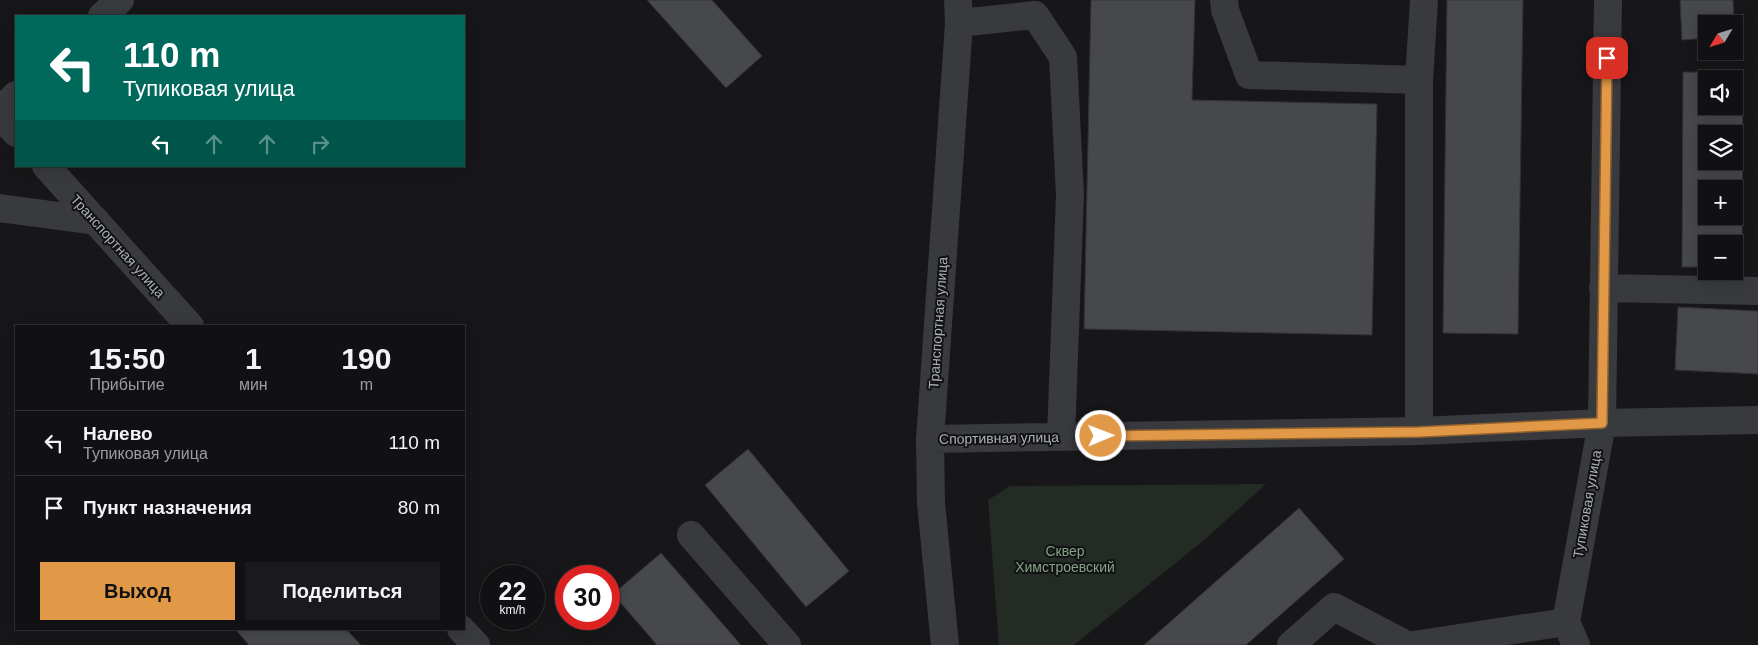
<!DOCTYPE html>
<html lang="ru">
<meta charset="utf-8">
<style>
body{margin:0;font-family:Arial,sans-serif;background:#1a1a1c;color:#f1f3f6;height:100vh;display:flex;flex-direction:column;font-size:19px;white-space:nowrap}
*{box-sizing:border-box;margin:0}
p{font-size:16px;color:#9c9da0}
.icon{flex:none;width:28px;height:28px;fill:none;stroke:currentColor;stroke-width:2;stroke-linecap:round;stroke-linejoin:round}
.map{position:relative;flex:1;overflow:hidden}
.sheet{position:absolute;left:15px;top:325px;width:450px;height:305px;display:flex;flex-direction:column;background:#111113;border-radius:0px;box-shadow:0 2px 12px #0003,0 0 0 1px #303133}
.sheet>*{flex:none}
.hud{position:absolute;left:15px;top:15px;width:450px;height:152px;border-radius:0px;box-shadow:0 2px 12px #0003,0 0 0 1px #303133;background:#00695c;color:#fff;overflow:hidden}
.needle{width:32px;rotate:232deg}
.tools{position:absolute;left:1698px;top:15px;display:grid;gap:10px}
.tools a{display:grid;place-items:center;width:45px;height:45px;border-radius:0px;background:#111113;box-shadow:0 2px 12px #0003,0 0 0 1px #303133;font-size:25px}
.speed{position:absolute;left:480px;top:565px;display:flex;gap:10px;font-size:25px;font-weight:700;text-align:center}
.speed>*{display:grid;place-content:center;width:65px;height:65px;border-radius:50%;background:#111113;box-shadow:0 2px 12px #0003,0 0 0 1px #303133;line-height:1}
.speed small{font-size:12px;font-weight:400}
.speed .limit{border:8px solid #d22;background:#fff;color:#111}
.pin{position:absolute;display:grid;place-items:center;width:42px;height:42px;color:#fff;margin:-21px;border-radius:10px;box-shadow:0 2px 8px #0006}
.me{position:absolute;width:55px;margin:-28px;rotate:89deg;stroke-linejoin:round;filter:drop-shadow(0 0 4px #0008)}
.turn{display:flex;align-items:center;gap:18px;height:105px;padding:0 25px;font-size:22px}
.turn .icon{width:65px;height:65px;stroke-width:2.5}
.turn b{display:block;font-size:35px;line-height:42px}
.lanes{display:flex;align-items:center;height:48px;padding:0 25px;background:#0003;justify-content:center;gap:25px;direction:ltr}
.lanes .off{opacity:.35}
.eta{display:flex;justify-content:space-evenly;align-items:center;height:85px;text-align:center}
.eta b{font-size:30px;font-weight:800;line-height:35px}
.button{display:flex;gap:10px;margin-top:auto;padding:10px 25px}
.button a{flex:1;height:58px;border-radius:0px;background:#e19947;color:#111;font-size:20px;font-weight:800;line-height:58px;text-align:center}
.button a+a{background:#1a1a1c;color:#f1f3f6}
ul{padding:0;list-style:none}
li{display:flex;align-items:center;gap:15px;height:65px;padding:0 25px;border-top:1px solid #303133}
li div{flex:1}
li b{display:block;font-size:19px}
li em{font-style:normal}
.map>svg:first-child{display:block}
.green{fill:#242b24}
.building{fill:#46484c;stroke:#313235;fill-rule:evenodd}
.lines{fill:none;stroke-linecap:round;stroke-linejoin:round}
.minor{stroke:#393a3e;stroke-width:28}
.route-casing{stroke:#92632e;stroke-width:12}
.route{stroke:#e19947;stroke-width:9}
.labels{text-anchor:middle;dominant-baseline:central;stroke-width:4;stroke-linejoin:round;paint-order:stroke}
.street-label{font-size:14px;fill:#abb0b8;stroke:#121214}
.park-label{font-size:14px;fill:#85a183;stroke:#121214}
</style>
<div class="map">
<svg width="1758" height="645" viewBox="0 0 1758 645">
<rect width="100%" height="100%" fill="#171719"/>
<path class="green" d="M 1266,484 L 1203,541 L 1074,645 L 999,645 L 988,500 L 1010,486 Z"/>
<path class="building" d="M 647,0 L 712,0 L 762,56 L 726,88 Z
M 1091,0 L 1195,0 L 1192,100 L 1377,104 L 1372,335 L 1084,329 Z
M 1447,0 L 1523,0 L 1518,334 L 1443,333 Z
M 1680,0 L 1733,0 L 1735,37 L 1734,24 L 1706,24 L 1706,38 L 1682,40 Z
M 1683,72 L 1743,73 L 1742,268 L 1734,268 L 1734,244 L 1706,244 L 1706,267 L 1682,267 ZM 1706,79 L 1734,79 L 1734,106 L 1706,106 ZM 1706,134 L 1734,134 L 1734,161 L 1706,161 ZM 1706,189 L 1734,189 L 1734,216 L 1706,216 Z
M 1678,307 L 1758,311 L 1758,374 L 1675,370 Z
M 748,449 L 849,571 L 806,607 L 705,485 Z
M 1299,508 L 1344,559 L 1246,645 L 1144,645 Z
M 661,553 L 741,645 L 657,645 L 613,594 Z
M 235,629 L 346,629 L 361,645 L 249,645 Z"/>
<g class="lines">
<path class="minor" d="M 1224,0 L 1225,10 L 1249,75 L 1419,80 L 1419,431
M 102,16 L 120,0
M 959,23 L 1035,15 L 1063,57 L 1070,195 L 1061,437
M 1419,80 L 1424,0
M 0,111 L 16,95
M 0,115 L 16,133
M 46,166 L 190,326
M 0,208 L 96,221
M 1603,288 L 1758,291
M 930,439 L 1419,431 L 1602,423 L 1758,420
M 691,535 L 787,645
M 461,629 L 476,645
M 945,645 L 931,503 L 930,439 L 959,23 L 958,0
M 1291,645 L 1334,607 L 1407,645
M 1413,645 L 1566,622
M 1576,645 L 1566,622 L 1602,423 L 1608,0"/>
</g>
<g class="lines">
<g class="route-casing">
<path id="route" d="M 1101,436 L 1419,432 L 1602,423 L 1607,58"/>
</g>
<use href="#route" class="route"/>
</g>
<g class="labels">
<g class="street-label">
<text transform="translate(118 246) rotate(48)">Транспортная улица</text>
<text transform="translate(938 323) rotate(-86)">Транспортная улица</text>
<text transform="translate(999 438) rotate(-1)">Спортивная улица</text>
<text transform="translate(1587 504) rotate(-80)">Тупиковая улица</text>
</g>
<g class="park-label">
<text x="1065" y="551">Сквер<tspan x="1065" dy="16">Химстроевский</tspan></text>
</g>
</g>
</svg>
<div class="tools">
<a><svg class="needle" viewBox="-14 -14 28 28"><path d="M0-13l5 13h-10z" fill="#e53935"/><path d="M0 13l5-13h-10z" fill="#9c9da0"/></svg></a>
<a><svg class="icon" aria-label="sound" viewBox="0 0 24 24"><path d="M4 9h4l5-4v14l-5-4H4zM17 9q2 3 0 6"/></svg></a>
<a><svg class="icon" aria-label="layers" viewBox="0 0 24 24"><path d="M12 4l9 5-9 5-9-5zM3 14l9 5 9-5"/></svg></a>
<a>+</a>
<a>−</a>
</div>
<div class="speed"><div>22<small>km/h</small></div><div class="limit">30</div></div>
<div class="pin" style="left:1607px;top:58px;background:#d93025"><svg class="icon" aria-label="arrive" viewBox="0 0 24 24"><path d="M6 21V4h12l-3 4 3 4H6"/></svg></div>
<svg class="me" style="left:1101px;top:436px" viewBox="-20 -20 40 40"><circle r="17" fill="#e19947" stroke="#fff" stroke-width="3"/><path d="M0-11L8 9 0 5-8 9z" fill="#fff"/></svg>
<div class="hud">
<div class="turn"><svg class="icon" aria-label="left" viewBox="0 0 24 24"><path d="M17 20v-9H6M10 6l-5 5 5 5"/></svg><div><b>110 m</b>Тупиковая улица</div></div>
<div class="lanes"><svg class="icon" aria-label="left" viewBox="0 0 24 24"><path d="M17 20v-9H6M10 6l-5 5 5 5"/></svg><svg class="icon off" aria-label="ahead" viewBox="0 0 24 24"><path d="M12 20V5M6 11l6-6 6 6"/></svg><svg class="icon off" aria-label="ahead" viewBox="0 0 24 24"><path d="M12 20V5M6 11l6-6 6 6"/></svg><svg class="icon off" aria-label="right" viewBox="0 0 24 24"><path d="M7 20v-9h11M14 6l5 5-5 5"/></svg></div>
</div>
<section class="sheet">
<div class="eta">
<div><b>15:50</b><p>Прибытие</p></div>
<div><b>1</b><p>мин</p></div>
<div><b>190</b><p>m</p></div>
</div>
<ul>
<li><svg class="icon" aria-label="left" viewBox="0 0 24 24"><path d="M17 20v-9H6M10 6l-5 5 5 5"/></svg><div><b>Налево</b><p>Тупиковая улица</p></div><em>110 m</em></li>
<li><svg class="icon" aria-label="arrive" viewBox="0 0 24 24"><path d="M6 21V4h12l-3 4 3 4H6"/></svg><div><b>Пункт назначения</b></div><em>80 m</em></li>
</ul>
<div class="button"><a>Выход</a><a>Поделиться</a></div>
</section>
</div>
